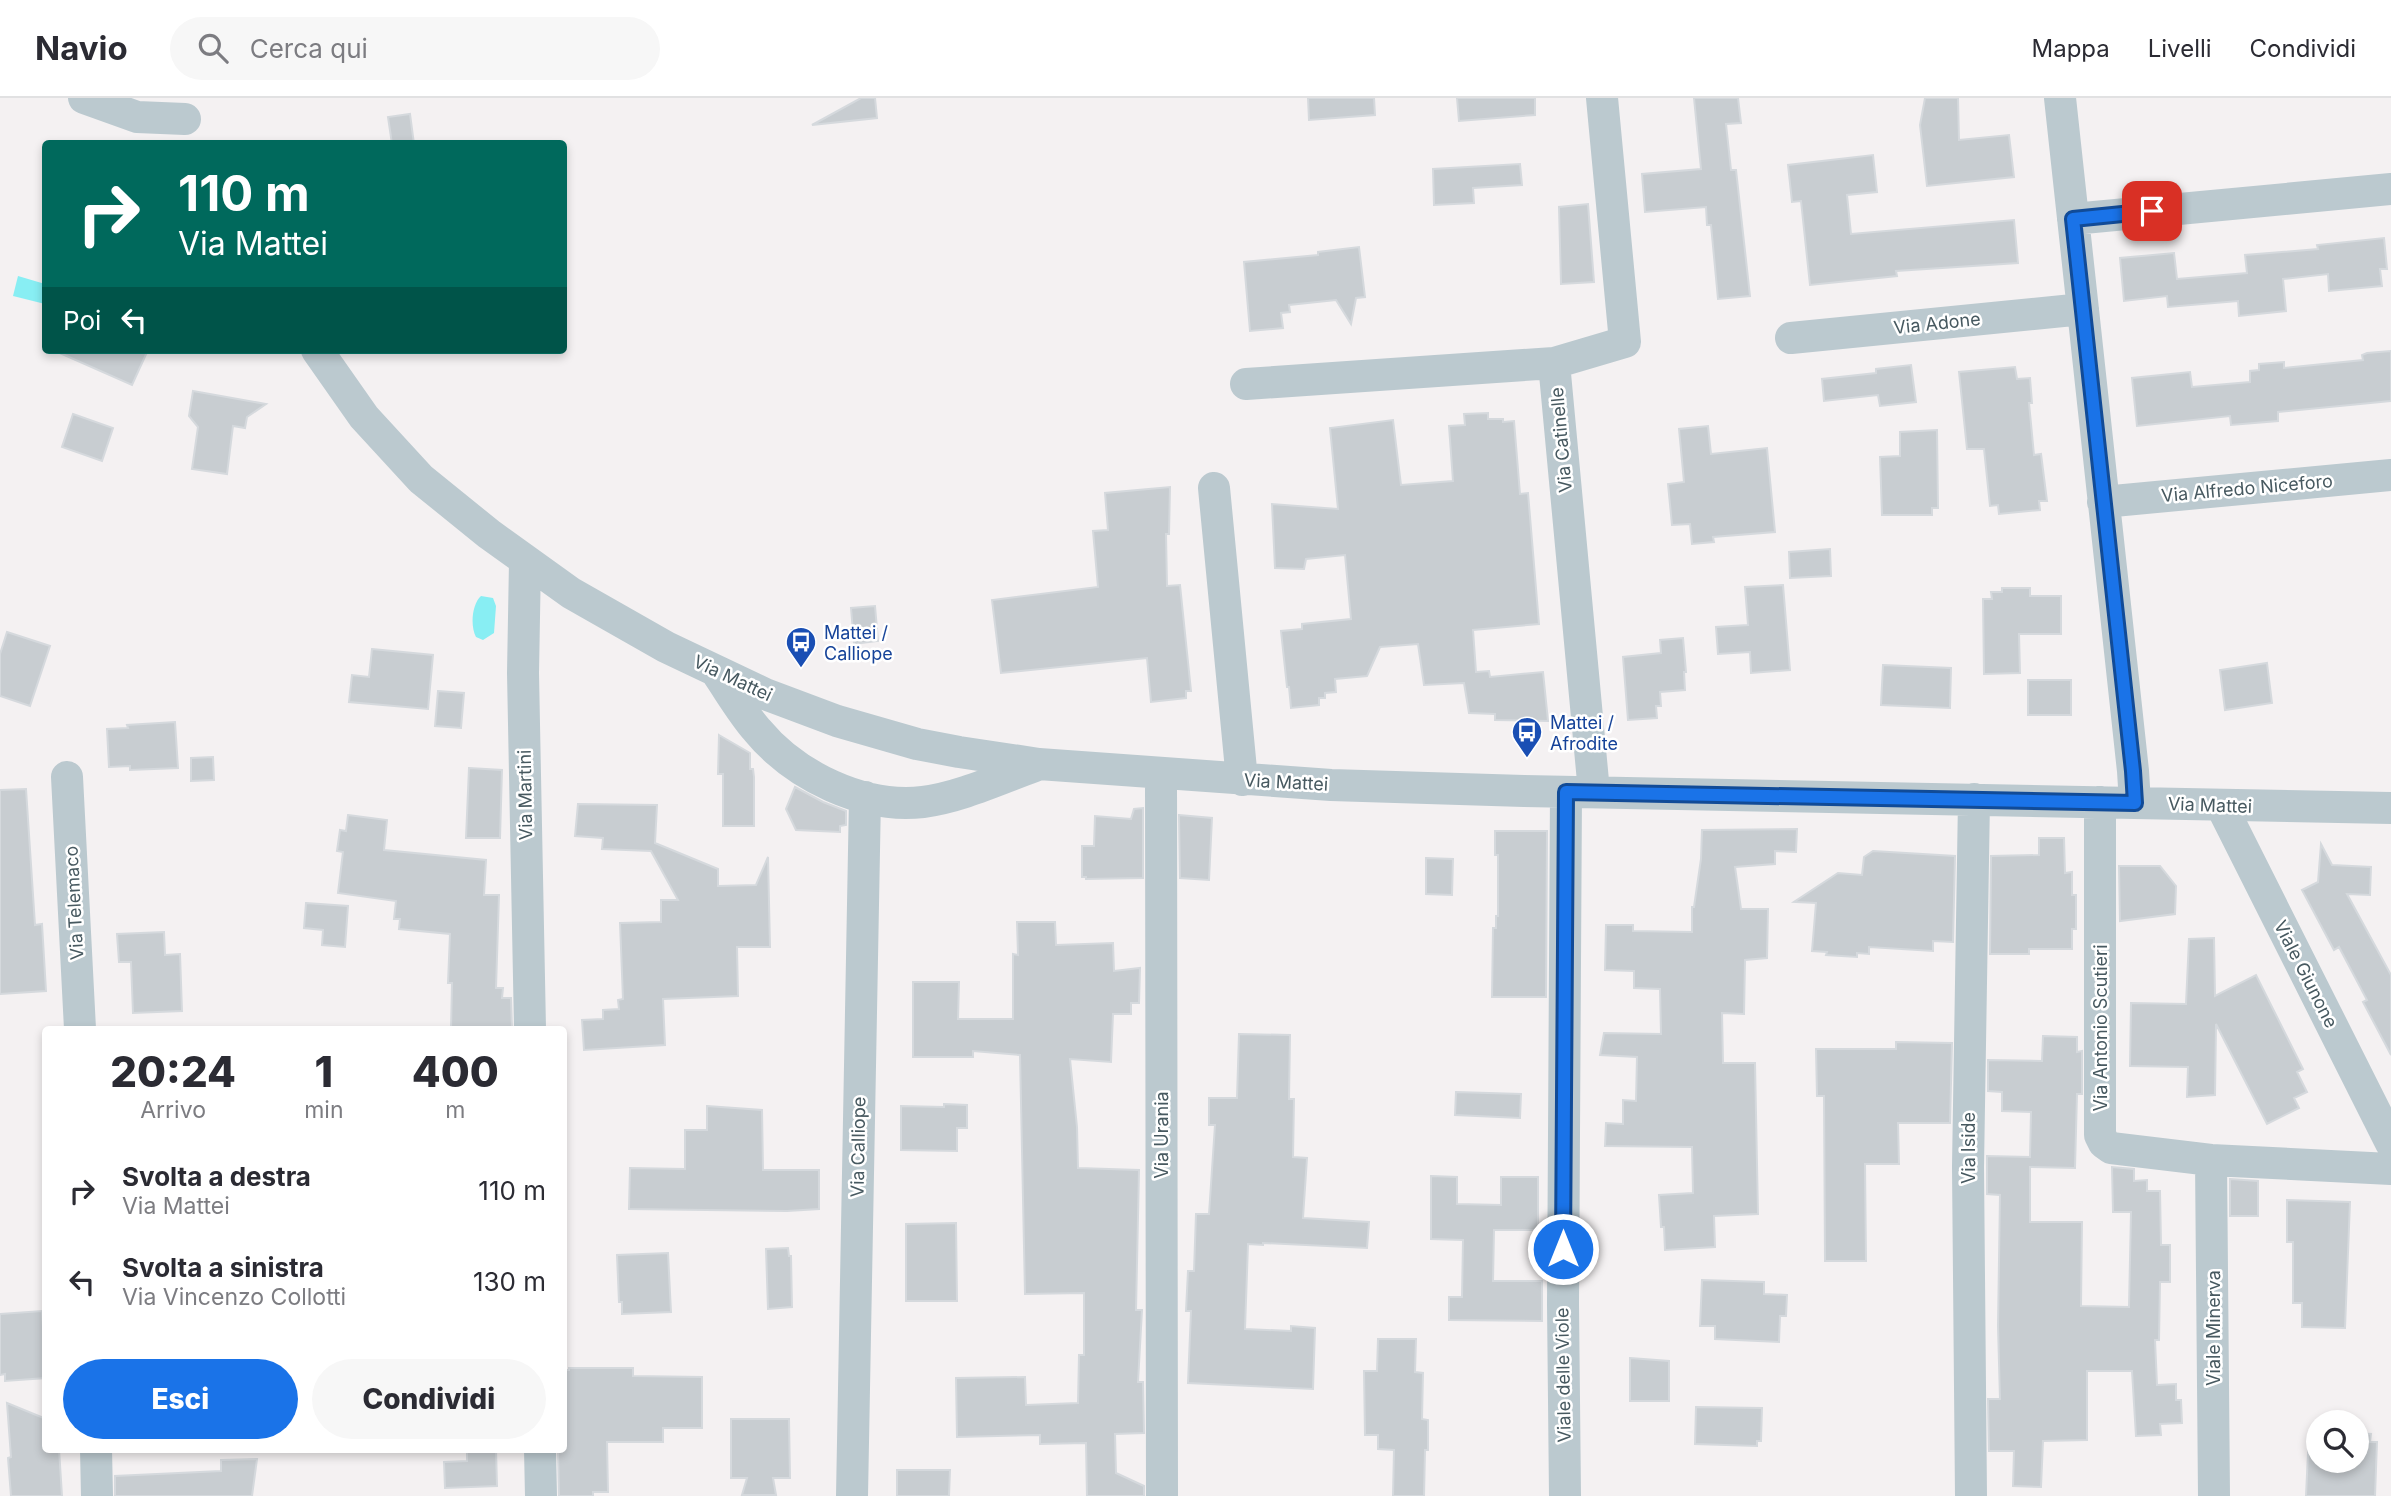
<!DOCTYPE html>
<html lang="it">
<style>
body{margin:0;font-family:Inter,sans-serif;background:#f7f7f7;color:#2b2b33;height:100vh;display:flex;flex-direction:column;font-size:26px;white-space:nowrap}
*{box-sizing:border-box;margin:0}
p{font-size:23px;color:#7c7c81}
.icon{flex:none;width:38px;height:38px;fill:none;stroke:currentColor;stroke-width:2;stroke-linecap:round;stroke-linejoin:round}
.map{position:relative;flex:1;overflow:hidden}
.panel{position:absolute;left:42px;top:928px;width:525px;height:427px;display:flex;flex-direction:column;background:#fff;border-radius:7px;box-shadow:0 4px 10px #0003}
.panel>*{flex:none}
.banner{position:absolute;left:42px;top:42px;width:525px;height:214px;border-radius:7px;box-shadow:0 4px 10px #0003;background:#00695c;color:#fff;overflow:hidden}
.tools{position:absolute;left:2306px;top:1312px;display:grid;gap:14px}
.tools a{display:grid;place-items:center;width:63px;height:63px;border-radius:50%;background:#fff;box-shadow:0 4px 10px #0003;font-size:35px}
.pin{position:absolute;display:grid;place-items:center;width:60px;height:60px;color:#fff;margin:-30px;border-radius:14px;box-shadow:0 4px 10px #0006}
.me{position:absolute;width:77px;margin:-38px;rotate:0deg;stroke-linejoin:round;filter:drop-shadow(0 0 5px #0008)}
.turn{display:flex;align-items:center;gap:24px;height:147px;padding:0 21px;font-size:32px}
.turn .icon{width:91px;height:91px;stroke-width:2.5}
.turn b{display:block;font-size:49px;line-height:60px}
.then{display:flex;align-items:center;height:66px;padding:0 21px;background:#0003;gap:14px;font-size:26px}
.eta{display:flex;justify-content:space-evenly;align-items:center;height:119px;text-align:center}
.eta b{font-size:42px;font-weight:800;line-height:49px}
.action{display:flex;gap:14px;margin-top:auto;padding:14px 21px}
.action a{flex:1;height:80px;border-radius:42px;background:#1a73e8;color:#fff;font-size:28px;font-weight:800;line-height:80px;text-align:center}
.action a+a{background:#f7f7f7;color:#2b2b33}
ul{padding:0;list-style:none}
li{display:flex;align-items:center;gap:21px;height:91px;padding:0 21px}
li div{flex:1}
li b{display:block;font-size:26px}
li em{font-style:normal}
header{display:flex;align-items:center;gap:42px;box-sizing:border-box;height:98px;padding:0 35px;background:#fff;border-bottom:2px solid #e1e1e2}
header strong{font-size:33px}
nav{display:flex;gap:38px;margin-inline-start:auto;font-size:24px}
.search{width:490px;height:63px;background:#f7f7f7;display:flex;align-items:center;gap:18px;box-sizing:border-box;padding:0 24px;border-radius:38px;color:#7c7c81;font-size:26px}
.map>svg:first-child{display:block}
.water{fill:#88eef3}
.building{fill:#c8cdd1;stroke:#d5d9dd;stroke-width:2}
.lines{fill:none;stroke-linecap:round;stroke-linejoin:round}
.minor{stroke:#bbc9cf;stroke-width:32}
.route-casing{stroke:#114b97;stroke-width:18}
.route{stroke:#1a73e8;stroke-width:12}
.labels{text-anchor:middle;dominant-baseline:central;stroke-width:5;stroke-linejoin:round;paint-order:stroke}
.street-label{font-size:18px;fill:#475960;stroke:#fff}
.transit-label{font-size:18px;fill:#164399;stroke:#fff;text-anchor:start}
</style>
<header>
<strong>Navio</strong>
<div class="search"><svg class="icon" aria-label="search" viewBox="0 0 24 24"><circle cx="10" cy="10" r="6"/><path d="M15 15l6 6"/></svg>Cerca qui</div>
<nav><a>Mappa</a><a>Livelli</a><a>Condividi</a></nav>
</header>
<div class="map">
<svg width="2391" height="1398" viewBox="0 0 2391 1398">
<rect width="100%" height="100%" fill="#f4f1f2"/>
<path class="water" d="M 18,178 L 45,186 L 45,206 L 13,198 Z
M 481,498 L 493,500 L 496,508 L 494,535 L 483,542 L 476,539 C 470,528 472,506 481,498 Z"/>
<path class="building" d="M 861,0 L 875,0 L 877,20 L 812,27 Z
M 1308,0 L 1374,0 L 1375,17 L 1309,22 Z
M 1457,0 L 1535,0 L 1535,17 L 1459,23 Z
M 1694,0 L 1738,0 L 1741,25 L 1726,26 L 1731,72 L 1736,72 L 1750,198 L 1718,201 L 1711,127 L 1707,127 L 1706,109 L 1645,114 L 1642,76 L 1701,71 Z
M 1925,0 L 1958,0 L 1959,42 L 2009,37 L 2014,79 L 1927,88 L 1920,27 Z
M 410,16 L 414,46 L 392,46 L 388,19 Z
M 1873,57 L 1877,94 L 1847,97 L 1851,136 L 2014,122 L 2018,165 L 1896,173 L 1897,178 L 1810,187 L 1801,103 L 1792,104 L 1788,67 Z
M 1520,66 L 1522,87 L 1473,90 L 1474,105 L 1434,107 L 1433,71 Z
M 1588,106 L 1594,184 L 1561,186 L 1559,109 Z
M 2384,140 L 2387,171 L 2380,171 L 2382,188 L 2329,193 L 2328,176 L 2283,181 L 2286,213 L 2239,218 L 2238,203 L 2168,209 L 2167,198 L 2124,203 L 2120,160 L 2174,155 L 2177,181 L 2247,175 L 2245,157 L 2318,151 L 2317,147 Z
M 1359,149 L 1365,199 L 1356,200 L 1351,226 L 1336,202 L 1289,207 L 1290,214 L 1281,215 L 1283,230 L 1250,233 L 1244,164 L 1318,157 L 1318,154 Z
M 53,252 L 148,252 L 132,287 Z
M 2391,253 L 2391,303 L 2278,314 L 2278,323 L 2231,327 L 2230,318 L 2137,328 L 2132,280 L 2190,274 L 2192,289 L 2250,284 L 2250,273 L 2259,272 L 2259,266 L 2284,264 L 2284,270 L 2363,262 L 2362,257 L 2367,255 Z
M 1911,267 L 1916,304 L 1880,308 L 1878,297 L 1824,303 L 1822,281 L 1876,275 L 1876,271 Z
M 2015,269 L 2017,281 L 2030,280 L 2032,305 L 2029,305 L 2034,357 L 2041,356 L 2047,403 L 2039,403 L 2040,412 L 1999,416 L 1998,407 L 1990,408 L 1984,351 L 1967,351 L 1959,274 Z
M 193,293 L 266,306 L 247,319 L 245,330 L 233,328 L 227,376 L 192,371 L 198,329 L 189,318 Z
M 1488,315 L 1488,321 L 1503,321 L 1503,324 L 1514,323 L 1520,396 L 1528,395 L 1539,526 L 1473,532 L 1476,574 L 1489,573 L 1490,579 L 1543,574 L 1548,623 L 1495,622 L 1495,616 L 1469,615 L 1464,585 L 1424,587 L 1418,546 L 1380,549 L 1367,578 L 1335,581 L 1336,594 L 1325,595 L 1325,600 L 1319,600 L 1319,607 L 1291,610 L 1289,589 L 1287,589 L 1281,533 L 1302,531 L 1302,526 L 1351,521 L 1345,457 L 1306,461 L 1304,471 L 1275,470 L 1272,406 L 1338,411 L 1330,330 L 1393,322 L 1401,387 L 1453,383 L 1449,328 L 1465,327 L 1464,316 Z
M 73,316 L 113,330 L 102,363 L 62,349 Z
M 1708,328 L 1711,356 L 1767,350 L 1775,434 L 1713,439 L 1714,444 L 1692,446 L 1690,426 L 1672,427 L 1668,386 L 1684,384 L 1679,331 Z
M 1937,332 L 1938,410 L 1932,410 L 1932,417 L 1882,417 L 1880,359 L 1900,358 L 1900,334 Z
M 1170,389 L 1169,436 L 1166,436 L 1167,488 L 1180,487 L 1191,593 L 1186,593 L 1186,600 L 1151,604 L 1147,560 L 1001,575 L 992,502 L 1098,489 L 1093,433 L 1108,432 L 1105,395 Z
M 1830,451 L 1831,478 L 1790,480 L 1789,454 Z
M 1783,487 L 1790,572 L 1751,575 L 1750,554 L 1718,556 L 1716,529 L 1748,527 L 1745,489 Z
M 2002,490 L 2030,490 L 2030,498 L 2061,498 L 2061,536 L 2019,536 L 2020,575 L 1984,576 L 1983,501 L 1992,501 L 1991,494 L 2002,494 Z
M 875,508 L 878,543 L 854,546 L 851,510 Z
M 7,534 L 50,548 L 30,608 L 0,598 L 0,556 Z
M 1683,540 L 1686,574 L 1684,574 L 1685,592 L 1660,594 L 1661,608 L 1656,608 L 1657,620 L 1628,622 L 1623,559 L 1661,555 L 1660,542 Z
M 372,551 L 433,557 L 428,611 L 349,604 L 352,577 L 369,579 Z
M 2267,565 L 2272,605 L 2225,612 L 2220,572 Z
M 1883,567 L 1951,570 L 1950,610 L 1881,607 Z
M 2028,582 L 2071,582 L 2071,617 L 2028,617 Z
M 438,593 L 464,595 L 461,630 L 435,628 Z
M 175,624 L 178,670 L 130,672 L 130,668 L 109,669 L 107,631 L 128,630 L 127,627 Z
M 719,637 L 750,655 L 750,671 L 753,671 L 754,679 L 754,728 L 723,728 L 723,676 L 718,676 Z
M 213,659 L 214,682 L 191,683 L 191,660 Z
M 469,670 L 502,672 L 500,740 L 466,740 Z
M 795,689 L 823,704 L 846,713 L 846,727 L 840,728 L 840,734 L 796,732 L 786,711 Z
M 26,691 L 35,827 L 42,826 L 46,893 L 0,896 L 0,692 Z
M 578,706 L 657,707 L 655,745 L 718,771 L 718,788 L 756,787 L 768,759 L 770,849 L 737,849 L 738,898 L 663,901 L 665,947 L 584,952 L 582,922 L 603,921 L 603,912 L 619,911 L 618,902 L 623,901 L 620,825 L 661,824 L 661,802 L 678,802 L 651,753 L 602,751 L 603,740 L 575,738 Z
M 1143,710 L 1143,780 L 1086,781 L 1086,779 L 1082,779 L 1082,748 L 1094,748 L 1095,718 L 1131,721 L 1134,711 Z
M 348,717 L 387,722 L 384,752 L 486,762 L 484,797 L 499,797 L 496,890 L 503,890 L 502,900 L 511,900 L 512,931 L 451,931 L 452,885 L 448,885 L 450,836 L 399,831 L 400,821 L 394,821 L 396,803 L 338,795 L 343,754 L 337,753 L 340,732 L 346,733 Z
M 1179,717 L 1212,720 L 1209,782 L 1180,780 Z
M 1797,731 L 1796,754 L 1775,753 L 1775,766 L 1735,769 L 1741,811 L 1768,811 L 1767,860 L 1745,862 L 1744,916 L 1722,915 L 1723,965 L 1755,965 L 1758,1116 L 1714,1118 L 1715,1149 L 1665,1152 L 1664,1129 L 1661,1129 L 1659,1097 L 1693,1095 L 1692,1049 L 1605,1048 L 1606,1025 L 1623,1026 L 1623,1002 L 1636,1003 L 1637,959 L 1600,957 L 1604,935 L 1661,936 L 1660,891 L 1634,890 L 1634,873 L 1605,872 L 1606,827 L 1633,827 L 1633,833 L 1692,834 L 1692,809 L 1694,809 L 1701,761 L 1702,732 Z
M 1495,733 L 1547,733 L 1546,899 L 1492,899 L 1493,830 L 1496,830 L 1496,818 L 1498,818 L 1498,757 L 1495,757 Z
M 2039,740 L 2064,740 L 2065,775 L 2072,774 L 2072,797 L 2076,797 L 2076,831 L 2072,831 L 2072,851 L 2029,851 L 2029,856 L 1990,856 L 1991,758 L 2039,757 Z
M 2321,746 L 2332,767 L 2371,769 L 2370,797 L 2347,796 L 2391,877 L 2391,957 L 2363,904 L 2367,902 L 2339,849 L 2334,852 L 2302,792 L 2318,784 Z
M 1873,753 L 1955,758 L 1953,844 L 1933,843 L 1933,853 L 1869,849 L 1869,856 L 1857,855 L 1857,859 L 1826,857 L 1827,854 L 1812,853 L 1816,805 L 1794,804 L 1838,775 L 1862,777 L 1864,759 Z
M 1426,760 L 1453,761 L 1452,797 L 1426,796 Z
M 2119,768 L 2160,768 L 2176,788 L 2175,816 L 2120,823 Z
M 306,805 L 348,808 L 345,849 L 322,847 L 323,832 L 304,830 Z
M 1017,824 L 1055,824 L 1056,847 L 1113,845 L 1114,873 L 1140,870 L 1139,905 L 1131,905 L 1131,916 L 1113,916 L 1111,964 L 1070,961 L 1077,1029 L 1078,1070 L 1139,1072 L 1136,1212 L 1142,1212 L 1138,1284 L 1143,1284 L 1144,1335 L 1115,1336 L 1116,1375 L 1144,1388 L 1144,1398 L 1087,1398 L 1086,1345 L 1040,1346 L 1040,1337 L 957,1339 L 956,1280 L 1025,1279 L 1026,1307 L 1078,1305 L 1079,1257 L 1084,1257 L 1084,1195 L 1025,1196 L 1020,957 L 973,953 L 973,959 L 913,959 L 913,884 L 959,884 L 958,921 L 1013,921 L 1013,856 L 1018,857 Z
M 164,834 L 165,857 L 180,856 L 182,913 L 133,915 L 131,864 L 119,864 L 117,836 Z
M 2214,840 L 2215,898 L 2256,877 L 2303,971 L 2297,974 L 2307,994 L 2294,1000 L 2299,1010 L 2267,1026 L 2216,926 L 2215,997 L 2187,999 L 2188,969 L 2130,968 L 2131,905 L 2186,906 L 2189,841 Z
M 1239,936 L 1290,937 L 1289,1001 L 1294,1001 L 1293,1059 L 1307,1060 L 1303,1120 L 1369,1124 L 1367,1150 L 1263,1145 L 1263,1147 L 1248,1146 L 1245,1231 L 1291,1233 L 1291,1228 L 1315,1230 L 1313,1291 L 1188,1285 L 1191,1213 L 1186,1213 L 1188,1173 L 1194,1173 L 1196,1116 L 1209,1116 L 1215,1027 L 1209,1027 L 1209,1000 L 1237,1000 Z
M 2043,938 L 2077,939 L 2077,954 L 2082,953 L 2082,996 L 2077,996 L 2075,1070 L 2030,1069 L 2030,1124 L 2082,1124 L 2081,1208 L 2129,1209 L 2131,1114 L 2113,1114 L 2112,1069 L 2134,1071 L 2134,1083 L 2147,1082 L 2147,1093 L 2160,1093 L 2161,1147 L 2170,1147 L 2170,1184 L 2160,1184 L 2159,1242 L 2155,1242 L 2157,1287 L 2176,1286 L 2176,1302 L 2181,1302 L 2182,1325 L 2160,1326 L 2161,1337 L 2136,1338 L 2132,1273 L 2087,1273 L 2087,1342 L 2043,1343 L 2041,1389 L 2013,1388 L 2014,1353 L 1989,1353 L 1988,1301 L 2000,1301 L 1998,1228 L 2000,1097 L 1987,1096 L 1987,1058 L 2030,1059 L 2031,1014 L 2002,1013 L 2002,994 L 1988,993 L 1988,962 L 2042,963 Z
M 1896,944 L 1952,945 L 1950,1025 L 1898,1025 L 1899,1066 L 1865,1066 L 1866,1163 L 1825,1163 L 1824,998 L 1817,998 L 1816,951 L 1896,951 Z
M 1456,994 L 1521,996 L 1520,1020 L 1455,1017 Z
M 944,1006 L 967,1007 L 967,1030 L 957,1030 L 957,1053 L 901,1052 L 901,1008 L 944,1009 Z
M 707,1008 L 762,1012 L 763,1072 L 819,1072 L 819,1111 L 787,1113 L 629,1111 L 630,1070 L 685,1071 L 685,1032 L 707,1032 Z
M 1431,1078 L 1457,1079 L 1457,1106 L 1501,1107 L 1501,1079 L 1538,1079 L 1538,1132 L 1494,1132 L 1493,1183 L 1542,1183 L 1542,1223 L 1449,1222 L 1449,1199 L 1462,1199 L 1463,1142 L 1431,1141 Z
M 2230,1081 L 2258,1083 L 2258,1118 L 2230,1118 Z
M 2287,1102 L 2350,1104 L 2345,1230 L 2302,1229 L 2302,1205 L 2293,1205 L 2293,1144 L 2287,1144 Z
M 956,1125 L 957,1203 L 906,1203 L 906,1126 Z
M 788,1150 L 789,1158 L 791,1158 L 792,1209 L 768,1211 L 766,1151 Z
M 668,1155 L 671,1214 L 622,1216 L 622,1204 L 619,1204 L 617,1157 Z
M 1702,1182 L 1764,1184 L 1764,1196 L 1787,1197 L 1786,1218 L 1780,1218 L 1779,1244 L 1715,1241 L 1715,1228 L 1700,1228 Z
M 42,1213 L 46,1280 L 5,1283 L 5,1276 L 0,1277 L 0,1216 Z
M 1378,1241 L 1416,1241 L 1415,1274 L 1423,1275 L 1422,1321 L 1428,1322 L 1428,1352 L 1425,1352 L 1424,1398 L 1393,1398 L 1394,1352 L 1378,1351 L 1378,1337 L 1365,1337 L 1364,1273 L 1377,1273 Z
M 1630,1260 L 1669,1263 L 1669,1303 L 1630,1303 Z
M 569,1270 L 633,1270 L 633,1278 L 702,1279 L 702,1330 L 663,1330 L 663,1344 L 607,1344 L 608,1394 L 593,1394 L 593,1398 L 559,1398 L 558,1351 L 564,1351 L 564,1272 L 569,1272 Z
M 7,1305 L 46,1321 L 46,1351 L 59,1351 L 62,1398 L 11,1398 L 8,1360 L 11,1359 Z
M 1696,1309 L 1762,1310 L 1761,1343 L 1757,1343 L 1757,1348 L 1695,1346 Z
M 731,1321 L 789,1321 L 790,1380 L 773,1380 L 776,1397 L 742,1397 L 747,1380 L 731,1380 Z
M 2309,1333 L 2319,1333 L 2319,1363 L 2357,1363 L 2357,1335 L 2371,1336 L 2370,1344 L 2377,1344 L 2375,1398 L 2306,1398 Z
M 467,1351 L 496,1351 L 497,1388 L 445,1390 L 444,1364 L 467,1363 Z
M 257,1361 L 252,1398 L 115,1398 L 115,1378 L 221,1373 L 221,1362 Z
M 897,1372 L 950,1372 L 949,1398 L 897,1398 Z"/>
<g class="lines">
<path class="minor" d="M 84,0 L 137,19 L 185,21
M 2060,0 L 2133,673 L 2135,705
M 2073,121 L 2391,91
M 1791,240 L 2083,211
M 317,252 L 364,319 L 421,381 L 489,436 L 571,495 L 666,549 L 765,596 L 837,623 L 917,646 L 959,654 L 1039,666 L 1331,687 L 1524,693 L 2391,710
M 1246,286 L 1554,265
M 1214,390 L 1242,682
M 2103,404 L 2391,377
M 525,463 L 523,575 L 530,931
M 717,575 C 730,594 742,615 757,632 C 795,678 863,711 923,704 C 961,699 999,681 1035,668
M 1161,676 L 1162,1398
M 67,679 L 80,931
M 1594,694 L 1554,265 L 1625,244 L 1602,0
M 2100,704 L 2100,1037 L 2104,1045 L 2111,1050 L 2211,1062 L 2391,1071
M 2221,707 L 2391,1045
M 2211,1062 L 2214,1398
M 96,1351 L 97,1398
M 540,1351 L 541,1398
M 852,1398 L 865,699
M 1565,1398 L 1563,1206 L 1566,694
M 1971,1398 L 1968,1069 L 1974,701"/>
</g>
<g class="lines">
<g class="route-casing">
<path id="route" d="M 1563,1151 L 1566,694 L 2135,705 L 2133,673 L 2073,121 L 2152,113"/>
</g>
<use href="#route" class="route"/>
</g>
<defs>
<g id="bus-pin" transform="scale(1.575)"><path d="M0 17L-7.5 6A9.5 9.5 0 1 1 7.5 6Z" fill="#1a4fb4" stroke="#fff"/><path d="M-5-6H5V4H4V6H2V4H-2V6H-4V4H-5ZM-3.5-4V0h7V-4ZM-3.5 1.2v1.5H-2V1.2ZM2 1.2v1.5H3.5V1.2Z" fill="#fff"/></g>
</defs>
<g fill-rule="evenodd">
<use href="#bus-pin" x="801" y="544"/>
<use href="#bus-pin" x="1527" y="634"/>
</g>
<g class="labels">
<g class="street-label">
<text transform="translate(1937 225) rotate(-6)">Via Adone</text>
<text transform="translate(1561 342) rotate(-95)">Via Catinelle</text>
<text transform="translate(2247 390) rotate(-5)">Via Alfredo Niceforo</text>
<text transform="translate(733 580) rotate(25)">Via Mattei</text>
<text transform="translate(1286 684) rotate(3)">Via Mattei</text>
<text transform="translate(525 697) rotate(-91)">Via Martini</text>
<text transform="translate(2210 707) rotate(2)">Via Mattei</text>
<text transform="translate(74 805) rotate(-93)">Via Telemaco</text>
<text transform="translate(2306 876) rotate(63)">Viale Giunone</text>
<text transform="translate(2100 930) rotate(-90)">Via Antonio Scutieri</text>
<text transform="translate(1161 1037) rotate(-90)">Via Urania</text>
<text transform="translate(858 1049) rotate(-89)">Via Calliope</text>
<text transform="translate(1968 1050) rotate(-90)">Via Iside</text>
<text transform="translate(2213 1230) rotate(-90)">Viale Minerva</text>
<text transform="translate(1563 1277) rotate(-91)">Viale delle Viole</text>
</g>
<g class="transit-label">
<text x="824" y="534">Mattei /<tspan x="824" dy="21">Calliope</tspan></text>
<text x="1550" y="624">Mattei /<tspan x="1550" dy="21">Afrodite</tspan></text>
</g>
</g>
</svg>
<div class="tools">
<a><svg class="icon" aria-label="search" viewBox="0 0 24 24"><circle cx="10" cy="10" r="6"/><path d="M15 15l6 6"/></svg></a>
</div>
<div class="pin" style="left:2152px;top:113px;background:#d93025"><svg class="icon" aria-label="arrive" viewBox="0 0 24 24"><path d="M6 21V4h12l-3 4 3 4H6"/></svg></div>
<svg class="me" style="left:1563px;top:1151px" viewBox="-20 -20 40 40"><circle r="17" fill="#1a73e8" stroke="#fff" stroke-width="3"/><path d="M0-11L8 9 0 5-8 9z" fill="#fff"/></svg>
<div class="banner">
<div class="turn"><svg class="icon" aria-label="right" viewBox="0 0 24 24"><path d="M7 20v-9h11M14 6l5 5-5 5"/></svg><div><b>110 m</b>Via Mattei</div></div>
<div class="then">Poi<svg class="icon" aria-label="left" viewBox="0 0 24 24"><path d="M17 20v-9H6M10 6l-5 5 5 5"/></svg></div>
</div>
<section class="panel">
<div class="eta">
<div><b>20:24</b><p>Arrivo</p></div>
<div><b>1</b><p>min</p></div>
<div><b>400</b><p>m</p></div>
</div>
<ul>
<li><svg class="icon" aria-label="right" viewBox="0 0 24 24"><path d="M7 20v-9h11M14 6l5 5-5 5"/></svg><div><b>Svolta a destra</b><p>Via Mattei</p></div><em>110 m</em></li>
<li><svg class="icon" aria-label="left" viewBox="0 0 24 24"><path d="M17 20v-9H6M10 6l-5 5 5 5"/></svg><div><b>Svolta a sinistra</b><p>Via Vincenzo Collotti</p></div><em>130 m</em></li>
</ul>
<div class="action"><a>Esci</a><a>Condividi</a></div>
</section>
</div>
